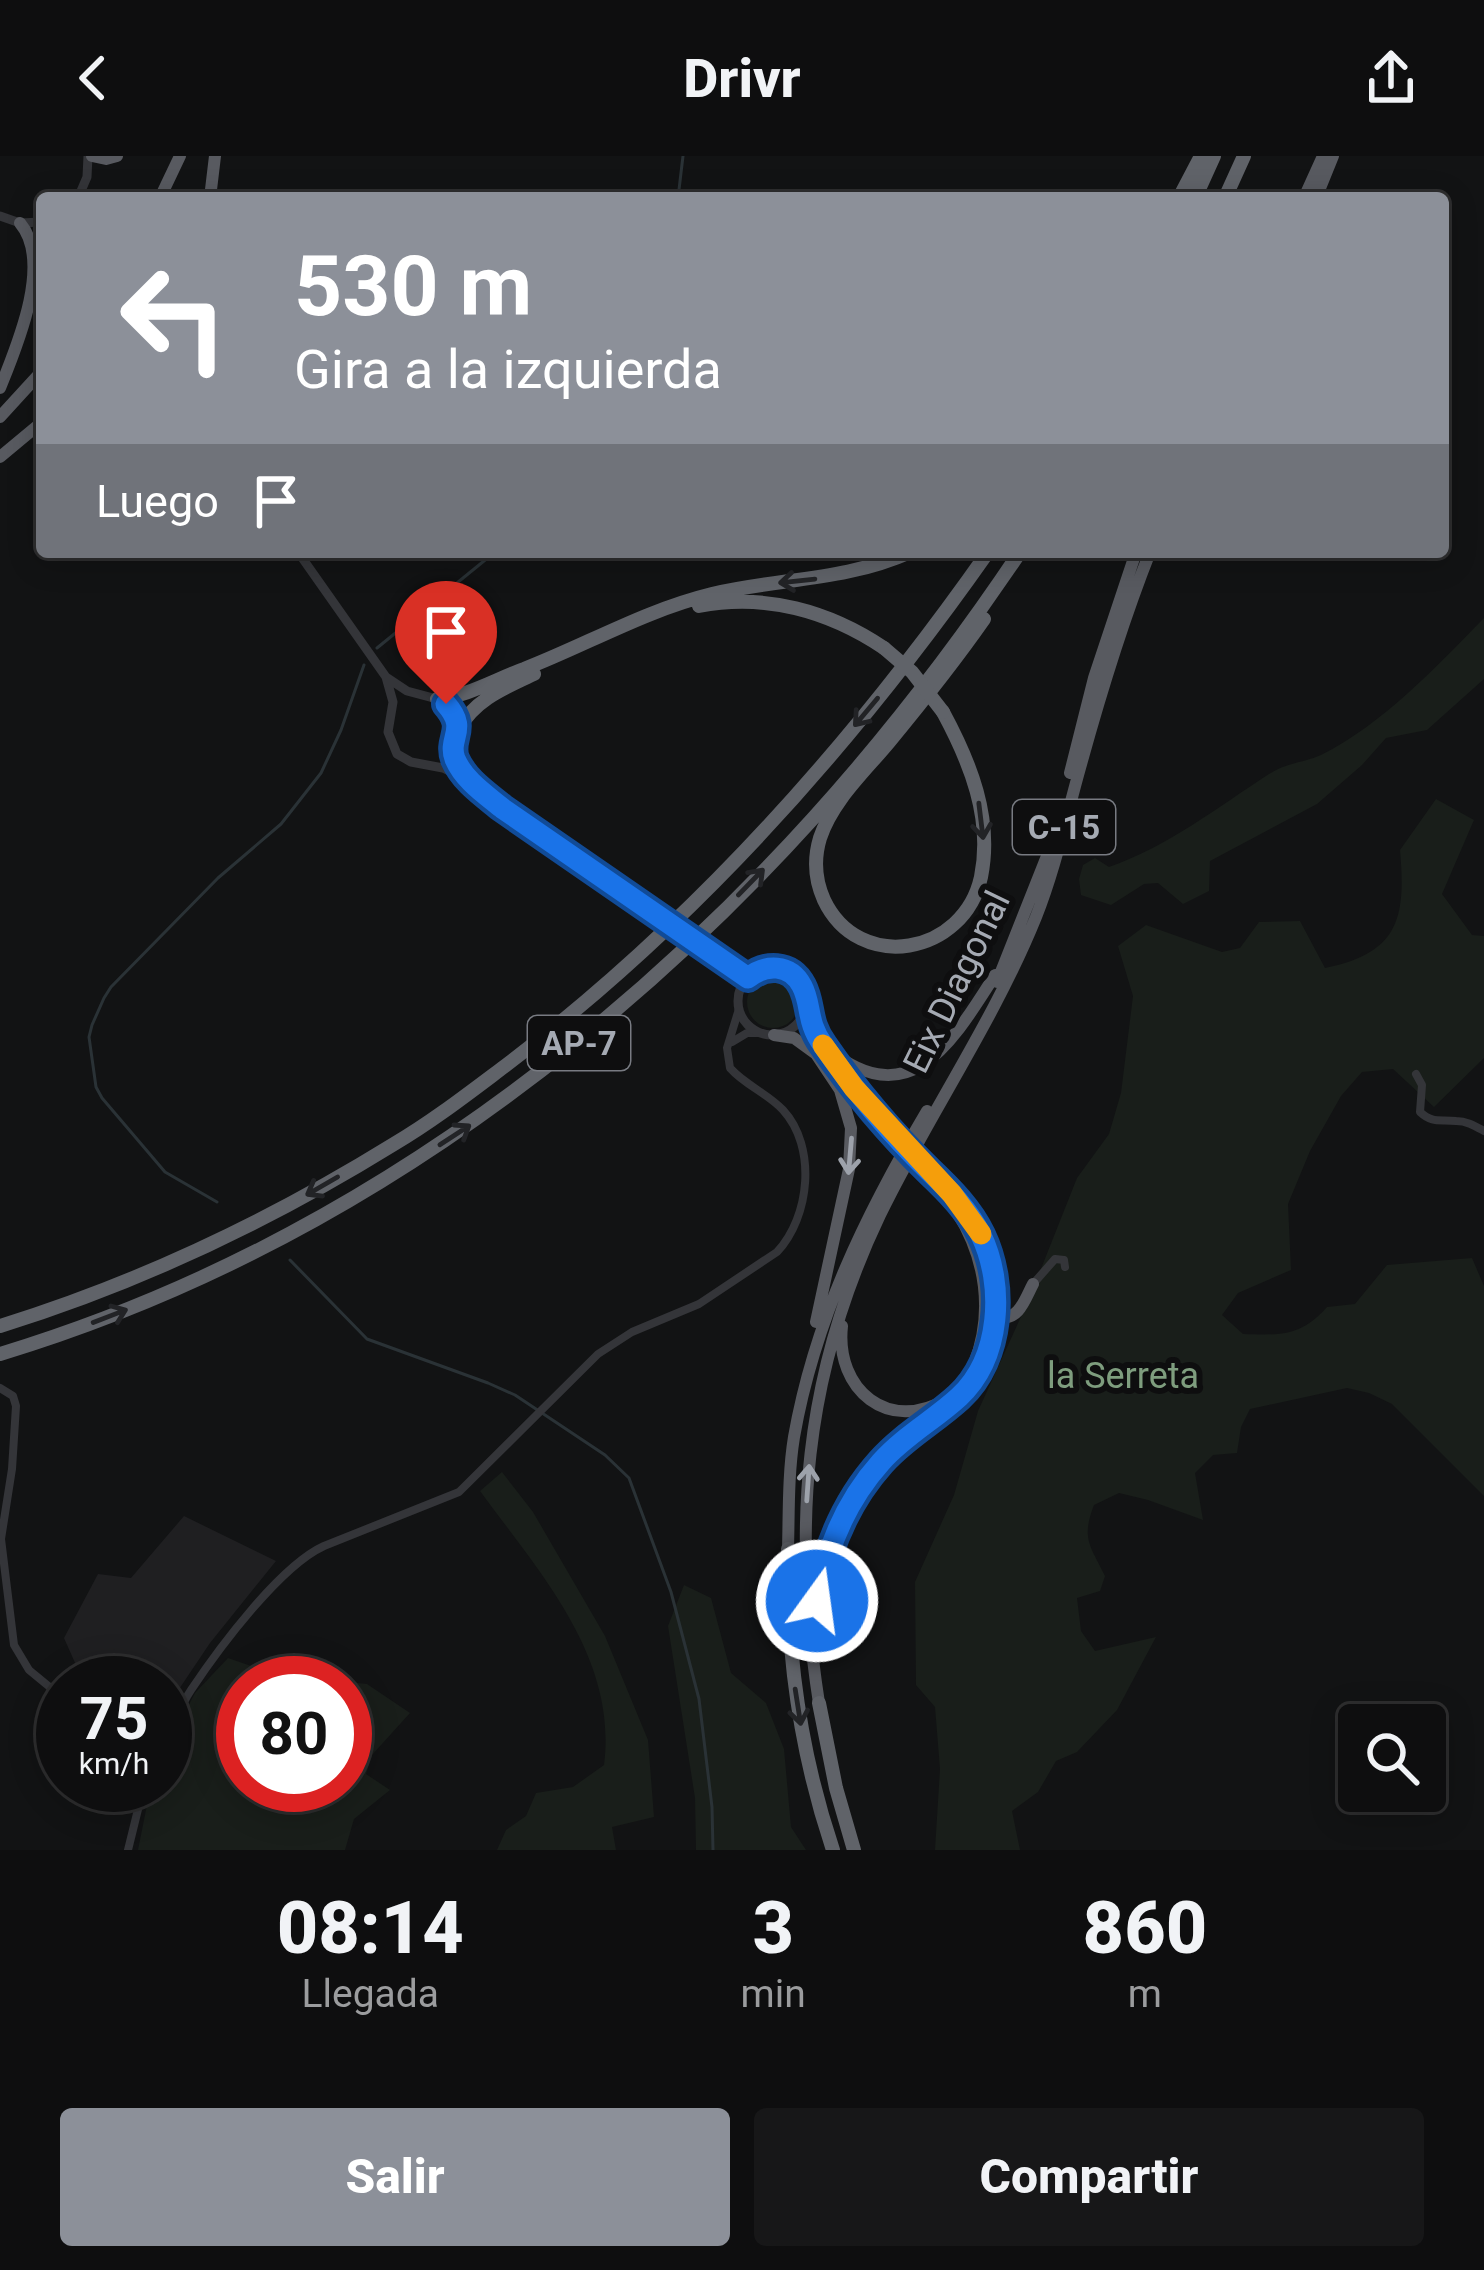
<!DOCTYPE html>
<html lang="es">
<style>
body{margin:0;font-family:Roboto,sans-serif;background:#171718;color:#f1f3f6;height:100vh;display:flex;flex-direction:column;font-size:45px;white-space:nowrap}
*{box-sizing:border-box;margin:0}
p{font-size:39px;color:#9b9c9e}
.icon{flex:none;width:66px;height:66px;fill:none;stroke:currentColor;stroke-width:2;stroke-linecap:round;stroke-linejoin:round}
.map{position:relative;height:1694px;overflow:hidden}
.drawer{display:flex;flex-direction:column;background:#0e0e0f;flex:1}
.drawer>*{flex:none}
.top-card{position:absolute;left:36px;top:36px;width:1413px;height:366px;border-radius:12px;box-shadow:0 6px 30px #0003,0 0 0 3px #2e2e2f;background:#8c9099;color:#fff;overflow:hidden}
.tools{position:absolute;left:1338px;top:1548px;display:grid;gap:24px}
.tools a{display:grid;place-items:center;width:108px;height:108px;border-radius:12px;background:#0e0e0f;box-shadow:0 6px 30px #0003,0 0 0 3px #2e2e2f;font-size:60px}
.speed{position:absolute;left:36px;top:1500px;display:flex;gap:24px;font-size:60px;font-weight:700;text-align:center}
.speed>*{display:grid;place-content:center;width:156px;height:156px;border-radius:50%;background:#0e0e0f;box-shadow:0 6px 30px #0003,0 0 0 3px #2e2e2f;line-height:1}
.speed small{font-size:30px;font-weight:400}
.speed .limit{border:18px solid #d22;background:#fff;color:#111}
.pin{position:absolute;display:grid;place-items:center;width:102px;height:102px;color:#fff;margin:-123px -51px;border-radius:50% 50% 50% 0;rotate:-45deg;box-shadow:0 0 12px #0007}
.pin .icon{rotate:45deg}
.me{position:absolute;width:132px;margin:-66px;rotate:14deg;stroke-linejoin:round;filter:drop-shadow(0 0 9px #0008)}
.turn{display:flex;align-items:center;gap:42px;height:252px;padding:0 60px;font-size:54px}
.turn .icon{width:156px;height:156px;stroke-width:2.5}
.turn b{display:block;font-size:84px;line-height:102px}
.then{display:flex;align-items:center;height:114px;padding:0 60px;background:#0003;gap:24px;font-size:45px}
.eta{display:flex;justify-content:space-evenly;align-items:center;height:204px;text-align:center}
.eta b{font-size:72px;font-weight:800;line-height:84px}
.cta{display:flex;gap:24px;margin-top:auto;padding:24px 60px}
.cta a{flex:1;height:138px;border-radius:12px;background:#8c9099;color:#fff;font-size:48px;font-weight:800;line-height:138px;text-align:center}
.cta a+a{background:#171718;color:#f1f3f6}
header{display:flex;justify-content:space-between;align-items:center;height:156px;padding:0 60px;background:#0e0e0f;font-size:54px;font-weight:800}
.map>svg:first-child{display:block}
.built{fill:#1f1f21}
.green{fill:#191e1a}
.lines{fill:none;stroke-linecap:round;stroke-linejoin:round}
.stream{stroke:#2a3236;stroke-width:3}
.minor{stroke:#343539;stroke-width:8}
.tertiary{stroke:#343539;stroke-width:9}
.trunk{stroke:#585a60;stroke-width:12}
.motorway{stroke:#606369;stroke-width:14}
.tertiary-bridge{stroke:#343539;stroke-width:9}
.trunk-bridge{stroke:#585a60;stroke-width:12}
.motorway-bridge{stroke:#606369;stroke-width:14}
.oneway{stroke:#222326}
.oneway2{stroke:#9da2ab}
.route-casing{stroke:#114b97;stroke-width:30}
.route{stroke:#1a73e8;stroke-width:21}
.slow{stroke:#f59e0b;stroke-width:21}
.labels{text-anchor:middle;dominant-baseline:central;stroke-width:12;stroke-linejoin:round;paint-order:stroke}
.shield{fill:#0e0e0f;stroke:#787b82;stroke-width:3}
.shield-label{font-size:33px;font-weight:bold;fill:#a5aab3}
.street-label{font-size:36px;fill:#a5aab3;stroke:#0e0e0f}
.park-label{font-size:36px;fill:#7e9d7e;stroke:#0e0e0f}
</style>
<header><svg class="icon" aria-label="back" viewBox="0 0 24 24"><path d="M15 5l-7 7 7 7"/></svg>Drivr<svg class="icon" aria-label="share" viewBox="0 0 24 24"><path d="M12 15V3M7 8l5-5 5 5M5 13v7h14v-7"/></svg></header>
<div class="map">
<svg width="1484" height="1694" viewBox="0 0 1484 1694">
<rect width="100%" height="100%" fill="#121314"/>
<path class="built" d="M 184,1360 L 276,1405 L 210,1487 L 165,1554 L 165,1527 L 84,1527 L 64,1482 L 98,1418 L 131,1422 Z"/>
<path class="green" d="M 1484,462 L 1484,523 L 1427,574 L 1386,582 L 1362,609 L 1317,648 L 1210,705 L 1209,735 L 1183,748 L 1158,727 L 1144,728 L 1111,749 L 1081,739 L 1079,723 L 1083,709 L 1095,702 L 1109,711 C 1167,691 1218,651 1269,618 C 1288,606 1303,607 1321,599 C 1383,568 1436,511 1484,462 Z
M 1436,643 L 1474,664 L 1442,738 L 1472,779 L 1484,780 L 1484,902 L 1434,951 L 1393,913 L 1362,916 L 1341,940 L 1310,995 L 1288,1048 L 1291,1114 L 1238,1137 L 1222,1159 L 1243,1178 C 1281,1179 1300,1181 1327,1151 L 1355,1148 L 1387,1109 L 1472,1102 L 1484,1130 L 1484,1340 L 1392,1248 L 1369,1237 L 1347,1232 L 1250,1253 L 1241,1271 L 1237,1297 L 1213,1299 L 1195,1317 L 1203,1364 L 1148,1344 L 1119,1337 L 1094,1349 C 1081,1383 1090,1389 1105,1420 L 1100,1435 L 1077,1442 L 1081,1475 L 1095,1495 L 1156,1481 L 1117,1554 L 1077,1596 L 1056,1605 L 1038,1636 L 1012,1655 L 1020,1694 L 935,1694 L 940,1613 L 935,1551 L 916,1529 L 915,1426 L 954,1339 L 978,1255 L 1029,1143 L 1077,1022 L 1109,978 L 1121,937 L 1133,840 L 1118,790 L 1146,769 L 1222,796 L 1240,792 L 1259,766 L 1300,765 L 1325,812 C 1399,797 1406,762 1400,694 Z
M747 846a26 26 0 1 1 52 0a26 26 0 1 1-52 0Z
M 502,1316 L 533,1356 L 605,1480 L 648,1584 L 654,1661 L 612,1671 L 616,1694 L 497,1694 L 506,1674 L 526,1660 L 536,1637 L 573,1631 L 604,1609 C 618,1501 539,1416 480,1335 Z
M 684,1429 L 711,1442 L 731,1517 L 766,1547 L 784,1593 L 791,1671 L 806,1694 L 696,1694 L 695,1642 L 668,1470 Z
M 228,1502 L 254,1511 L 266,1527 L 243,1527 L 243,1629 L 345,1629 L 345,1527 L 337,1527 L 339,1525 L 367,1528 L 410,1557 L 372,1599 L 366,1618 L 390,1634 L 354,1663 L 345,1694 L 138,1694 L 151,1629 L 165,1629 L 165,1594 L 195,1537 Z"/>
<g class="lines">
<path class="stream" d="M 678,42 L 683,0
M 377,492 L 495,396
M 217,1046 L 165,1016 L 102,942 L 96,931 L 89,881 L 92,869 L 104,842 L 111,831 L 218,722 L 281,668 L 321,617 L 341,574 L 364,509
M 290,1104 L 367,1183 L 488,1227 L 515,1239 L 605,1299 L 629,1322 L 671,1436 L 699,1543 L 712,1651 L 713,1694"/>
<path class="minor" d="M 732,886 L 747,877 L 761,877
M 1416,918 L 1422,929 L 1420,956 C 1433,968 1440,963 1456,965 C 1467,965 1475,970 1484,975
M 1033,1128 L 1055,1103 L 1064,1104 L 1065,1111
M 0,1232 L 13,1240 L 16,1250 L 12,1313 L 1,1383 L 14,1489 L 29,1514 L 63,1542
M 165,1584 C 174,1567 181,1549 191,1534 C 219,1492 280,1410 324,1390 L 459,1336 L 598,1198 L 632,1176 L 699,1148 L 777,1096 C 810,1061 817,991 783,954 C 767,937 745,929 730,912 L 727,892 L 739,853
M 128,1694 L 144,1629"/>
<path class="tertiary" d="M 78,42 L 87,21 L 88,0
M 0,60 L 20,67 L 42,66
M 298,396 L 386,521 L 393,546 L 388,576 L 397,598 L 411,606 L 443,612 L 470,625 L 545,683 L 646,751
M 386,521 L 407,535 L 437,543 L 446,548 L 457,565 L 454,599 L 469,624
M 723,804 L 748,822
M738 845a34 34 0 1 1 68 0a34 34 0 1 1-68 0Z"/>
<path class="trunk" d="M 92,0 L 106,3 L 117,0
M 160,42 L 180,0
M 210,42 L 215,0
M 1304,42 L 1323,0
M 1316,42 L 1333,0
M 0,232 C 17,190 53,106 20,67
M 0,261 L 42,215
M 0,301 L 42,266
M 1070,617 L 1094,522 L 1136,396
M 997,826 L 1047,700
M 806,848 L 814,876 L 825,893
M 774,879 L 794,882 L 816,898 L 840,934 L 851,972 L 849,1013 L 816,1166
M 822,888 C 907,962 950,890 995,819
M 832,912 L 854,932 L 901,985
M 957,1056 C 986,1102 994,1157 974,1208
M 992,1152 L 999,1161 C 1019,1165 1025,1143 1033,1128
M 842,1170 C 835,1234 889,1278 947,1243
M 788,1393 C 789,1356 788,1318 794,1281 C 815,1162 866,1058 927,955
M 815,1474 C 818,1418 835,1366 869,1321 C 882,1304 897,1289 914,1275 C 930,1262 950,1252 964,1236 C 1023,1170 994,1067 930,1017
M 819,1547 C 792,1373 803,1220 880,1059 C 929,958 994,865 1036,761 C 1055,713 1066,662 1080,612 C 1100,539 1122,467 1150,396"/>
<path class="motorway" d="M 1179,42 L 1201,0
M 1195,42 L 1214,0
M 1225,42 L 1244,0
M 699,450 C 765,437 829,455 884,492
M 437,543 C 466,541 496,523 524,513 C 586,489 646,454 712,438 C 780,422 845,425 910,396
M 943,556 C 970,606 993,662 981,721 C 964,799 859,818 824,744 C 815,724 814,702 820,682 C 832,645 865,615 889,586 C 922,546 954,506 984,463
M 458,574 C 474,544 504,532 534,518
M 0,1170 C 139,1127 271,1064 394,988 C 433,965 469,937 505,910 C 693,768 853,588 988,396
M 0,1198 C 425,1069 776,761 1020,396
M 788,1393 C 786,1496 800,1596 833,1694
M 819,1547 L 836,1632 L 854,1694"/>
<path class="tertiary-bridge" d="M 646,751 L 723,804"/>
<path class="trunk-bridge" d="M 901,985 L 930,1017"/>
<path class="motorway-bridge" d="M 884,492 L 912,516 L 943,556"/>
</g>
<defs><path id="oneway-shaft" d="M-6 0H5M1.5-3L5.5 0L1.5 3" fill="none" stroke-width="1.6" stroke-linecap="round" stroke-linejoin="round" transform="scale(3)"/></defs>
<g class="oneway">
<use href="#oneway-shaft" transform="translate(797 425) rotate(174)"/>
<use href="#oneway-shaft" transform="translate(866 556) rotate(130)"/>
<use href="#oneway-shaft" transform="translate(981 665) rotate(83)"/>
<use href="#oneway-shaft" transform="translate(751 726) rotate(-46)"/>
<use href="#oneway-shaft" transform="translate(455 979) rotate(-33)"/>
<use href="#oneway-shaft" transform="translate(322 1030) rotate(150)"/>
<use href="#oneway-shaft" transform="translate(110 1160) rotate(-21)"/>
<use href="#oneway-shaft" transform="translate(798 1551) rotate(81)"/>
</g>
<g class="oneway2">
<use href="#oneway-shaft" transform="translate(850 1000) rotate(95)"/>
<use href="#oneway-shaft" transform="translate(808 1327) rotate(-86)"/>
</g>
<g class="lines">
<g class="route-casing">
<path id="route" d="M 446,548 C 469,574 447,581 455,603 C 464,624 485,638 502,652 L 748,822 C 765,808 790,807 802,830 C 812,849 806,866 823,889 C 854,934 890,977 929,1015 C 949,1034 969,1054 981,1079 C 1005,1129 1001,1202 959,1241 C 934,1264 904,1280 881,1306 C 846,1345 826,1393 817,1445"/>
</g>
<use href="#route" class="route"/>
<path class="slow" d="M 823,889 L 854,932 L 952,1038 L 981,1078"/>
</g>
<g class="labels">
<g class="shield">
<rect x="1013" y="644" width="102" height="54" rx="9"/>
<rect x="528" y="860" width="102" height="54" rx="9"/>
</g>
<g class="shield-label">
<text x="1064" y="671">C-15</text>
<text x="579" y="887">AP-7</text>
</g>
<g class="street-label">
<text transform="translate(957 826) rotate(-64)">Eix Diagonal</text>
</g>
<g class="park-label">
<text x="1123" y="1220">la Serreta</text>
</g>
</g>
</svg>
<div class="tools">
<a><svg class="icon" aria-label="search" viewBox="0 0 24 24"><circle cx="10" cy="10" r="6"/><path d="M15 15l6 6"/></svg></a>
</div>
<div class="speed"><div>75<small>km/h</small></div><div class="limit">80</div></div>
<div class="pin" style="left:446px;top:548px;background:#d93025"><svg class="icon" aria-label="arrive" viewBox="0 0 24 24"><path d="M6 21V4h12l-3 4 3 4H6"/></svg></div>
<svg class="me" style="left:817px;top:1445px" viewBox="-20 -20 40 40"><circle r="17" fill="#1a73e8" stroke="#fff" stroke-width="3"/><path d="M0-11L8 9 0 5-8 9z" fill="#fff"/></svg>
<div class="top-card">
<div class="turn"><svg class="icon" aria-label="left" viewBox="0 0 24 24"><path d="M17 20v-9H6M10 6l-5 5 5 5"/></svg><div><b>530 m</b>Gira a la izquierda</div></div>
<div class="then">Luego<svg class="icon" aria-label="arrive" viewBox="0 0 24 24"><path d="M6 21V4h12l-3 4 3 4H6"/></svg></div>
</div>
</div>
<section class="drawer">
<div class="eta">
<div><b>08:14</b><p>Llegada</p></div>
<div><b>3</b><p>min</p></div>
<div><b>860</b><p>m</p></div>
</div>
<div class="cta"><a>Salir</a><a>Compartir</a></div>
</section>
